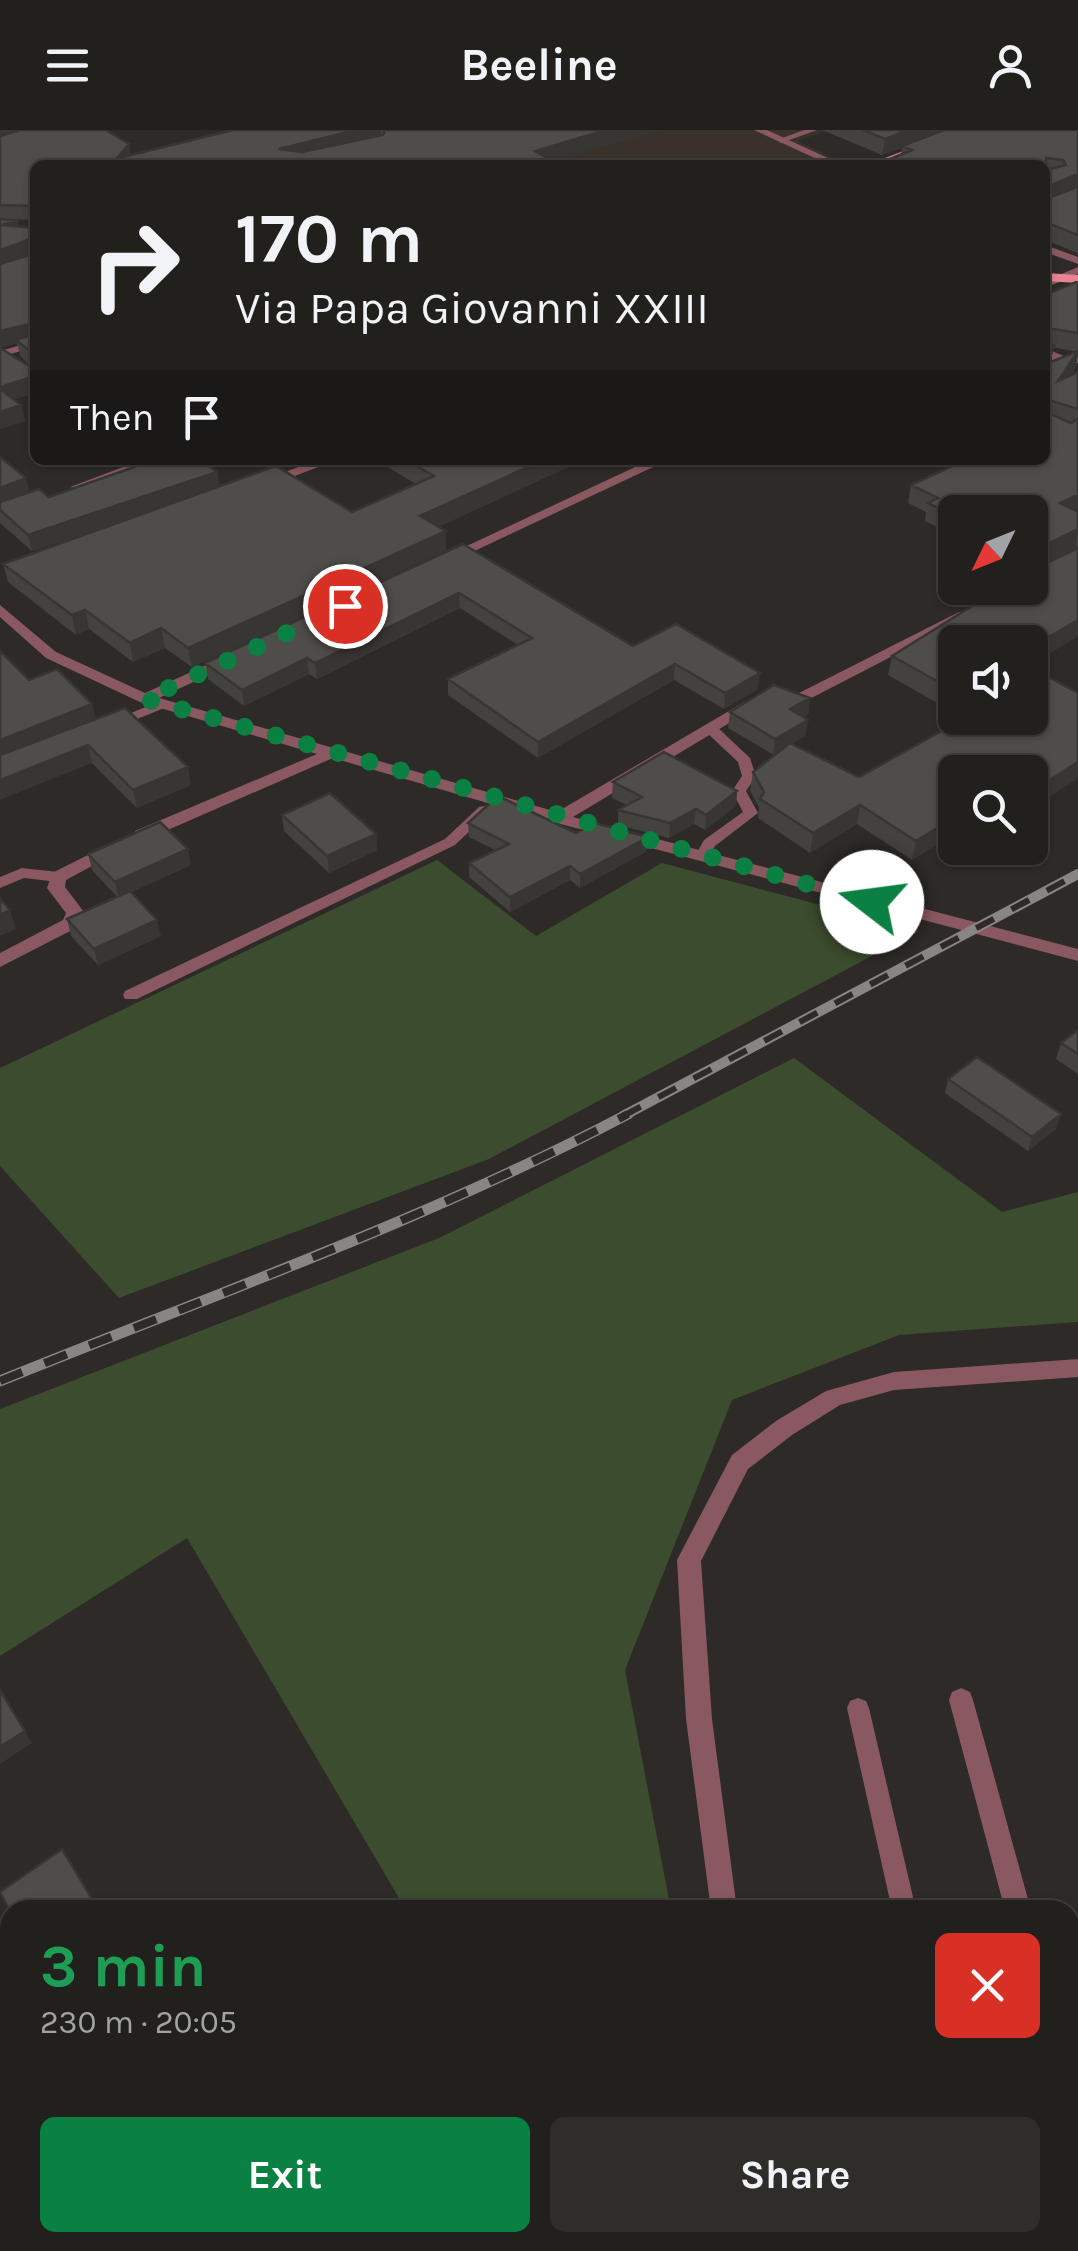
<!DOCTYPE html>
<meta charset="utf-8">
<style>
body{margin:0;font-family:Karla,sans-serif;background:#2e2d2a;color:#f1f3f6;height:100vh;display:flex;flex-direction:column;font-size:38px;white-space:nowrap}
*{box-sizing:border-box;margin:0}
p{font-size:32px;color:#a2a3a4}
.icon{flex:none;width:55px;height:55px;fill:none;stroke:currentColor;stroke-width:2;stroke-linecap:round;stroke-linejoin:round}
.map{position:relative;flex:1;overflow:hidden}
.panel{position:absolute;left:0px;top:1770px;width:1080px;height:352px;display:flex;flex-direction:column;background:#22201d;border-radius:30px 30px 0 0;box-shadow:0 2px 8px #0004,0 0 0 2px #3f3e3b}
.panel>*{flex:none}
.hud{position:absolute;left:30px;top:30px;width:1020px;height:305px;border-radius:15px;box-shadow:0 2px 8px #0004,0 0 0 2px #3f3e3b;background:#22201d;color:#f1f3f6;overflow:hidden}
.needle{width:65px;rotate:227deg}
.tools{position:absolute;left:938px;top:365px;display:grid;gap:20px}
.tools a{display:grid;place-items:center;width:110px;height:110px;border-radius:15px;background:#22201d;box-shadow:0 2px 8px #0004,0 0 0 2px #3f3e3b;font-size:50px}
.pin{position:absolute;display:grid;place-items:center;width:85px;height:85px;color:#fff;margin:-42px;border:5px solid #fff;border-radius:50%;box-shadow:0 2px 10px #0007}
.me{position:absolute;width:110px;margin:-55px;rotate:285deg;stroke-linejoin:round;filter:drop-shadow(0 0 8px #0008)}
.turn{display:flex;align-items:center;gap:35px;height:210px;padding:0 40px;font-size:45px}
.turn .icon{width:130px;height:130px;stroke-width:2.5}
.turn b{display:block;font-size:70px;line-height:85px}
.then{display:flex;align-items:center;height:95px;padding:0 40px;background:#0003;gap:20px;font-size:38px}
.round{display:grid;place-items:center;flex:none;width:105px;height:105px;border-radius:15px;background:#2e2d2a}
.overview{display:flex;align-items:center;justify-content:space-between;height:170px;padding:0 40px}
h1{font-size:60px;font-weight:700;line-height:75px;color:#1e9e55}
.button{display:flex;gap:20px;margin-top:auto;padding:20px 40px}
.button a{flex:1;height:115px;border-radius:15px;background:#0b8043;color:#fff;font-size:40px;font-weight:700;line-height:115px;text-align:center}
.button a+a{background:#2e2d2a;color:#f1f3f6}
header{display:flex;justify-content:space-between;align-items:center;height:130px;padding:0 40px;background:#22201d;font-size:45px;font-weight:700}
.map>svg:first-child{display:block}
.built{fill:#39322b}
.green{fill:#3b4d2e}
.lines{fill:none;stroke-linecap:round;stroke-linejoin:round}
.service{fill:#8a5860;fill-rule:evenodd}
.minor{fill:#8a5860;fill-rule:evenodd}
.secondary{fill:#c0717d;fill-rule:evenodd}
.primary{fill:#e98394;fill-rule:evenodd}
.rail-far1-casing{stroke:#888583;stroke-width:10}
.rail-casing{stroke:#888583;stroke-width:11}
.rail-far1{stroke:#2d2a27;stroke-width:6;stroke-dasharray:20;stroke-linecap:butt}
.rail{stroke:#2d2a27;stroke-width:8;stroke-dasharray:24;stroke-linecap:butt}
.wall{fill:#44423f;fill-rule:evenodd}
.shaded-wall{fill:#373633}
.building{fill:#4f4d49;stroke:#373633;stroke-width:2.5;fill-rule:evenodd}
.route{stroke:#0b8043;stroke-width:18;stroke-dasharray:0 32.4}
</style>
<header><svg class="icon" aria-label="menu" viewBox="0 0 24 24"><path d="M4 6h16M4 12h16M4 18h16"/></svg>Beeline<svg class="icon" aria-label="person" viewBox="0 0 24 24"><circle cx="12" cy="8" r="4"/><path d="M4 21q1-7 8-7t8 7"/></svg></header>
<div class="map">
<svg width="1078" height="2121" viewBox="0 0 1078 2121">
<rect width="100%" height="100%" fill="#2d2a27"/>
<path class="built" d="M 471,0 L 829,0 L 798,11 L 849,35 L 540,35 Z"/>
<path class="green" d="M 437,730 L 536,806 L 662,733 L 919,801 L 489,1029 L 119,1168 L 0,1036 L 0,938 Z
M 794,928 L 1002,1082 L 1078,1062 L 1078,1192 L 899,1205 L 732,1270 L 625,1540 L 671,1780 L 406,1780 L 187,1408 L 0,1526 L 0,1279 L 439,1108 Z
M 601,2113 L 734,2113 L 736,2121 L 606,2121 Z"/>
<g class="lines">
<path class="service" d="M 804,0 L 817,0 L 781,13 L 777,10 Z
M 35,211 L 35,217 L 0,227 L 0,221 Z
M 142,330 L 159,330 L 80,359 L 70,357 Z
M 162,570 L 169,574 L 167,577 L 117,597 L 112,598 L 105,594 Z
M 710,594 L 715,595 L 750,628 L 756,646 L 746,661 L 758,683 L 715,716 L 707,729 L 702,731 L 695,726 L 704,710 L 743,682 L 732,661 L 742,646 L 738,632 L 705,601 L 705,595 Z
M 484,676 L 491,680 L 489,683 L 455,715 L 137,869 L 125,869 L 123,865 L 125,861 L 445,709 L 479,677 Z
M 22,738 L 58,742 L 65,747 L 58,752 L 24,748 L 0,758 L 0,747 Z
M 858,1568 L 866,1571 L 869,1578 L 916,1780 L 892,1780 L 847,1578 L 850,1571 Z
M 960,2112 L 986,2112 L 988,2121 L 962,2121 Z"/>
<path class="minor" d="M 754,0 L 767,0 L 843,35 L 830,35 Z
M 1045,115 L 1078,127 L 1078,134 L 1045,122 Z
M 1078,137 L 1078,144 L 1045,158 L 1045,151 Z
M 1045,218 L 1066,227 L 1078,225 L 1078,233 L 1064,235 L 1045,227 Z
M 317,330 L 337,330 L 268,356 L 256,353 Z
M 650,330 L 668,330 L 451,432 L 439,429 Z
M 0,475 L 56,522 L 145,563 L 224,527 L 234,527 L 234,533 L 159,568 L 557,682 L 746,571 L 756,571 L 756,577 L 573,687 L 1078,819 L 1078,831 L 553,692 L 333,628 L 147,709 L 135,709 L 135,701 L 317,624 L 140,572 L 46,528 L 0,487 Z
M 959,482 L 964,483 L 964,489 L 798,575 L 788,575 L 772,566 L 780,561 L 793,566 Z
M 110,714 L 116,715 L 116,723 L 66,750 L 65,757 L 84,782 L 76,798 L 0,837 L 0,823 L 63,790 L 66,783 L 47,758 L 52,743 Z
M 1078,1229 L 1078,1247 L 894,1260 L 840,1275 L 792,1305 L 748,1339 L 701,1431 L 712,1589 L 737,1780 L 711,1780 L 686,1589 L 677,1430 L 732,1325 L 776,1291 L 826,1261 L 894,1242 Z
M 961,1558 L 970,1562 L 973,1570 L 1031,1780 L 1005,1780 L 949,1570 L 952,1562 Z
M 1070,1954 L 1078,1957 L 1078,2011 L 1070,2008 Z
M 760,2112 L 790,2112 L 792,2121 L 762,2121 Z"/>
<path class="secondary" d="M 959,0 L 973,0 L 881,35 L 866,35 Z"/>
<path class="primary" d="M 1045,143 L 1078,145 L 1078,153 L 1045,151 Z"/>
<g class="rail-far1-casing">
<path id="rail-far1" d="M 623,986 L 1078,744"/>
</g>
<g class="rail-casing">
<path id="rail" d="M 0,1251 C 210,1166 427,1090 628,984"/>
</g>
<use href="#rail-far1" class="rail-far1"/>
<use href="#rail" class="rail"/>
</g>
<path class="wall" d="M 0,0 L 130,25 L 233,0 L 658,0 L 555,31 L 555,35 L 35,35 L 35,90 L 0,89 L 19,97 L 35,98 L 35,263 L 14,269 L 21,275 L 25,291 L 0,299 L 0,218 L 34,239 L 20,226 L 17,213 L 0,218 Z
M 822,0 L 1078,0 L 1078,123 L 1045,110 L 1045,35 L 892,35 L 893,28 L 901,25 L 902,18 L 882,25 Z
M 1078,153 L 1078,226 L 1075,239 L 1070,246 L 1078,242 L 1078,417 L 1035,437 L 1036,438 L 1078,418 L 1078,506 L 1030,535 L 1030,512 L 955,512 L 955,583 L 888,545 L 892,526 L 1030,458 L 1030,382 L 955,382 L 955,406 L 925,391 L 926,382 L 908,373 L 911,355 L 1045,330 L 1045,165 ZM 1054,218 L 1057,218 L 1077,222 L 1050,232 Z
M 0,327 L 30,362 L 49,367 L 217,342 L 219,356 L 352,382 L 416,354 L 376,330 L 583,330 L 438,397 L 446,401 L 446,420 L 192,537 L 165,518 L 133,532 L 89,499 L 76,505 L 8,452 L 3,434 L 108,396 L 32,421 L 0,393 Z
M 463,414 L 633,516 L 758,559 L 724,579 L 674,550 L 538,628 L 448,565 L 448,549 L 518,515 L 460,478 L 317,549 L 309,544 L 244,576 L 208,549 L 205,533 Z
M 967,458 L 997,458 L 982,465 Z
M 1030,537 L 1078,563 L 1078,648 L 1030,679 L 1030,642 L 955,642 L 955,703 L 912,730 L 857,694 L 810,723 L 758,688 L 759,677 L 750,661 L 753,642 L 774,625 L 728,598 L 730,582 L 774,555 L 810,568 L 808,584 L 803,587 L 808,590 L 805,606 L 792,614 L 859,647 L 964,588 L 1030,588 Z
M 29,550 L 92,574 L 96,589 L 191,655 L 137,678 L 92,633 Z
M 613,652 L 737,661 L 736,676 L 705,700 L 694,694 L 669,708 L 618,695 L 618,680 L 627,675 L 612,668 Z
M 282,685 L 376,704 L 377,720 L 329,743 L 284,701 Z
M 468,693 L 576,703 L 647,721 L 580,758 L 570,750 L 510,782 L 469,747 L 469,733 L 495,720 L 469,707 Z
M 88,724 L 191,735 L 131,762 L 161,806 L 98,835 L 71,806 L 67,789 L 117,767 L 92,740 Z
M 1078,900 L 1078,944 L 1056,929 L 1061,913 Z
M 948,949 L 1056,999 L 1028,1021 L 945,963 Z"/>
<path class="shaded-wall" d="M 0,0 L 39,0 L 0,7 Z
M 356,0 L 381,0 L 382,10 L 280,35 L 279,19 Z
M 606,0 L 658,0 L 543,35 L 535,21 Z
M 908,0 L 948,0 L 902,16 L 902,18 L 882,25 L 885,9 Z
M 129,14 L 131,28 L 123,27 L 124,35 L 111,35 Z
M 1078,44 L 1078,59 L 1045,73 L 1047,57 Z
M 18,91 L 21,105 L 1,95 Z
M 31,109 L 34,124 L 0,136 L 0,120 Z
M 34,193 L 35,209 L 16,210 L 17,213 L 0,218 L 0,201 Z
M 1054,216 L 1050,233 L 1045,237 L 1045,222 Z
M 1078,223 L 1075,239 L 1054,269 L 1058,251 Z
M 35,246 L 35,263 L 2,273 L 0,257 Z
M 21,275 L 25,291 L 0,299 L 0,282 Z
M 543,330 L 583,330 L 421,405 L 420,386 Z
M 217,342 L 220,359 L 32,421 L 28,405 Z
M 26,348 L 30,365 L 0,376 L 0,358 Z
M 1078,365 L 1078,381 L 1060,373 Z
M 1078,399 L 1076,417 L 1030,439 L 1033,421 Z
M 446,401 L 446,420 L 192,537 L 188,518 Z
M 983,458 L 997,458 L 982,465 Z
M 459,463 L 460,478 L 317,549 L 315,533 Z
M 85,480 L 89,499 L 76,505 L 72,485 Z
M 1078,490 L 1078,506 L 1030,535 L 1030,518 Z
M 161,498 L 165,518 L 133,532 L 130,513 Z
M 307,528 L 309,544 L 244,576 L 242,560 Z
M 675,534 L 674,550 L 538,628 L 538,612 Z
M 760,543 L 758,559 L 724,579 L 725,563 Z
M 810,568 L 808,584 L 788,596 L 790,579 Z
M 92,574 L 97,592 L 0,630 L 0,610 Z
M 808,590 L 805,606 L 773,625 L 775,609 Z
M 88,615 L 92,633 L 0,670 L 0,650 Z
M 1078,632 L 1078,648 L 1030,679 L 1030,663 Z
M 188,637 L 191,655 L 137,678 L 133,660 Z
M 737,661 L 736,676 L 705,700 L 706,685 Z
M 860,675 L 857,694 L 810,723 L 813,703 Z
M 696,679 L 694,694 L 669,708 L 670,693 Z
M 955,687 L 955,703 L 912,730 L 916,711 Z
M 376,704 L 377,720 L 329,743 L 327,726 Z
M 648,707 L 647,721 L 580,758 L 580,744 Z
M 188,719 L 191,735 L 119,768 L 115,752 Z
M 570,736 L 570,750 L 510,782 L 510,767 Z
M 10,780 L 16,799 L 0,806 L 0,785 Z
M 157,790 L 161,806 L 98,835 L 94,819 Z
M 1061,984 L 1056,999 L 1028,1021 L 1032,1007 Z
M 25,1601 L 32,1613 L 0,1634 L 0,1617 Z
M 0,1972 L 5,1999 L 0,2002 Z"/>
<path class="building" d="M 20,0 L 106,0 L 129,14 L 111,35 L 35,35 L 35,84 L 32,76 L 0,75 L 0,6 Z
M 233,0 L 356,0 L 279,19 L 302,22 L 383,5 L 385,0 L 606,0 L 535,21 L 555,32 L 544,35 L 136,35 L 123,27 Z
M 863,0 L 908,0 L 885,9 Z
M 944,0 L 1078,0 L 1078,44 L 1047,57 L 1045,69 L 1078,57 L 1078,105 L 1045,92 L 1045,35 L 913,35 L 893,28 L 912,20 L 902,16 ZM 1046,28 L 1063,30 L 1066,35 L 1046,40 Z
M 0,89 L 18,91 L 1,95 L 35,98 L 35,113 L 31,109 L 0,120 Z
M 35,116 L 35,246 L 0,257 L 0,218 L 34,239 L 34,224 L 16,210 L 35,204 L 34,193 L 0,201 L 0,134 L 33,124 Z
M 1076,152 L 1078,153 L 1078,203 L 1046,198 L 1045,209 L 1054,216 L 1045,222 L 1046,234 L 1078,221 L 1058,251 L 1078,242 L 1078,279 L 1046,269 L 1048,283 L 1071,293 L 1078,289 L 1078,365 L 1060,373 L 1078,382 L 1078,399 L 1033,421 L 1031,434 L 1036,438 L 1078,418 L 1078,490 L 1030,518 L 1030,512 L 955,512 L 955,561 L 892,526 L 1001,458 L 1030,458 L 1030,382 L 955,382 L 955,386 L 928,373 L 938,368 L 911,355 L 965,330 L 1045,330 L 1045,165 Z
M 0,259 L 21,275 L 0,282 Z
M 0,327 L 26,348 L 0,358 Z
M 154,330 L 201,330 L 217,342 L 28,405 L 0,380 L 0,372 L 39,359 L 49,367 Z
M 406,330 L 543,330 L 420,386 L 446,401 L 188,518 L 161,498 L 130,513 L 85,480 L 72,485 L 3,434 L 276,336 L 352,382 L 434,346 Z
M 463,414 L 633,516 L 676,494 L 760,543 L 725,563 L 675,534 L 538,612 L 448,549 L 532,508 L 459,463 L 315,533 L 307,528 L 242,560 L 205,533 Z
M 0,521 L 29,550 L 57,539 L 92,574 L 0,610 Z
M 1030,537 L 1078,563 L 1078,632 L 1030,663 L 1030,642 L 955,642 L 955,687 L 916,711 L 860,675 L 813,703 L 760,669 L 764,662 L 753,642 L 790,613 L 859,647 L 965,588 L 1030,588 Z
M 774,555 L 810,568 L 790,579 L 808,590 L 775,609 L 730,582 Z
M 125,578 L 188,637 L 133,660 L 88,615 L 0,650 L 0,625 Z
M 664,622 L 737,661 L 706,685 L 696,679 L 670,693 L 618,680 L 642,667 L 613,652 Z
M 330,663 L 376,704 L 327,726 L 282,685 Z
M 498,666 L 576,703 L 595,693 L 648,707 L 580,744 L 570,736 L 510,767 L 469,733 L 509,714 L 468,693 Z
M 160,692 L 188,719 L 115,752 L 88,724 Z
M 130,761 L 157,790 L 94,819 L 67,789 Z
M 0,769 L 10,780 L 0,785 Z
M 1078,900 L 1078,924 L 1061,913 Z
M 977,927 L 1061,984 L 1032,1007 L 948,949 Z
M 0,1560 L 25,1601 L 0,1617 Z
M 62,1719 L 98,1779 L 10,1780 L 10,1781 L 0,1762 Z
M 10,2105 L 10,2112 L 120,2112 L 125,2121 L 13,2121 L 6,2108 Z
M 290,2112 L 419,2112 L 425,2121 L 296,2121 Z"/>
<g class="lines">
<path class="route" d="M 345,476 L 145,569 L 872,772"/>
</g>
</svg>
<div class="tools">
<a><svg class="needle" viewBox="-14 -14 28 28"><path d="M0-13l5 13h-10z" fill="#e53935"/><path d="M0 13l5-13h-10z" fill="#a2a3a4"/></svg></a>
<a><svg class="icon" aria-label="sound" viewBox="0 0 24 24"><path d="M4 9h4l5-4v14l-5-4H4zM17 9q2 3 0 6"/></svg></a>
<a><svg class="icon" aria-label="search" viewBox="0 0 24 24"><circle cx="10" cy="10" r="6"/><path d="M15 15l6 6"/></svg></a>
</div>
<div class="pin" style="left:345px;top:476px;background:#d93025"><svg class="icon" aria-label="arrive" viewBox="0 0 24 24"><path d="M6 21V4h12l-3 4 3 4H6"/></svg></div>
<svg class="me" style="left:872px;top:772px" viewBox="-20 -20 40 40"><circle r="19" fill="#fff"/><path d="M0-13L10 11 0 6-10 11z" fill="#0b8043"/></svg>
<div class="hud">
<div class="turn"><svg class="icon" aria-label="right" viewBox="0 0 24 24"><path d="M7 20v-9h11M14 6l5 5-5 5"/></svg><div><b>170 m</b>Via Papa Giovanni XXIII</div></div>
<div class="then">Then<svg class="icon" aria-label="arrive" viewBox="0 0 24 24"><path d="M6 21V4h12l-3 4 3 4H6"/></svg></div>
</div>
<section class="panel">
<div class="overview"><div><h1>3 min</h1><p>230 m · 20:05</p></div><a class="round" style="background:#d93025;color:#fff"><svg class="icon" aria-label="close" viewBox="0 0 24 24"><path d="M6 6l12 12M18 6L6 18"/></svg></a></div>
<div class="button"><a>Exit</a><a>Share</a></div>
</section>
</div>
